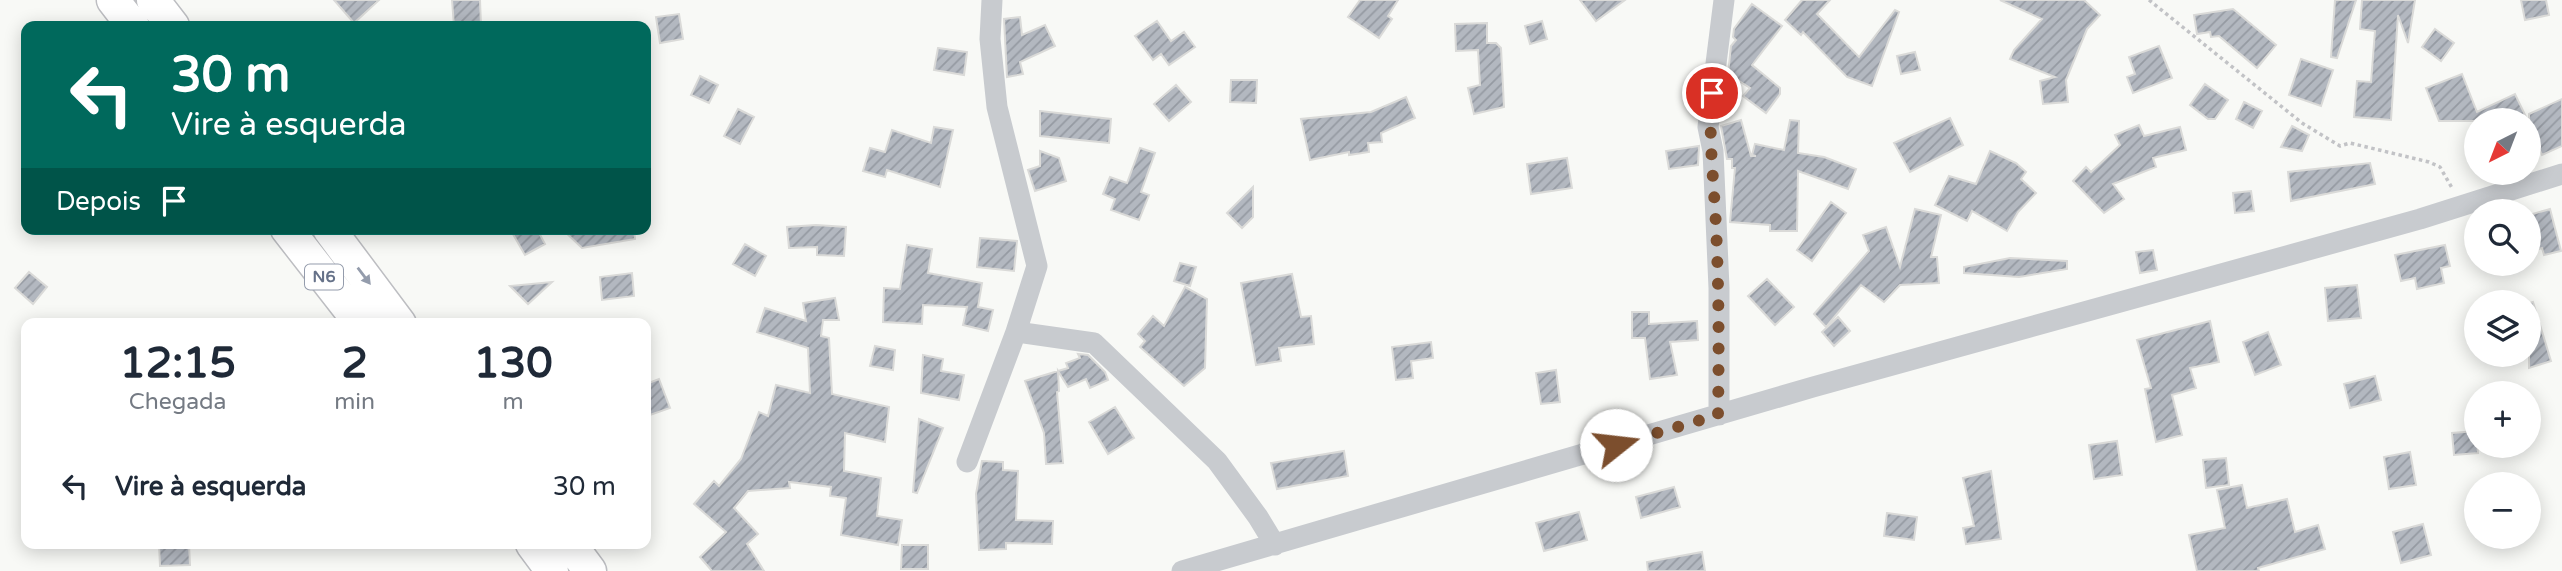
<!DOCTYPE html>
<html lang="pt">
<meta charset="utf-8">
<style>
body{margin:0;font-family:"Varela Round",sans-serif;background:#f2f2f3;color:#1f2937;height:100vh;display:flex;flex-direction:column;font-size:26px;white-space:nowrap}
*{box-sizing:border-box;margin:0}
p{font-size:23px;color:#747a83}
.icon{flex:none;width:38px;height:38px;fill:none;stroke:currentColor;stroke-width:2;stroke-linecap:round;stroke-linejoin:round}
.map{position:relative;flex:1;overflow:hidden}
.side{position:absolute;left:21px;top:318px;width:630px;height:231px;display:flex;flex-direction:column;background:#fff;border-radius:14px;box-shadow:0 4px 18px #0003}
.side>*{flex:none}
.hud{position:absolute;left:21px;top:21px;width:630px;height:214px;border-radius:14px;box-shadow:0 4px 18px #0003;background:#00695c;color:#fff;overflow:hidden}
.needle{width:46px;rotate:222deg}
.fabs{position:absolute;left:2464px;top:108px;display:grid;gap:14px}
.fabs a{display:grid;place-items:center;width:77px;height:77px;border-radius:50%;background:#fff;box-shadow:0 4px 18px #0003;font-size:35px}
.pin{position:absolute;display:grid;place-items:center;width:60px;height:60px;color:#fff;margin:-30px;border:4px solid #fff;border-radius:50%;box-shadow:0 2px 7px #0007}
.me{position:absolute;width:77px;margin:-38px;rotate:74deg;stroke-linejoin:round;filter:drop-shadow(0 0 5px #0008)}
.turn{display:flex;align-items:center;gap:24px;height:147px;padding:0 35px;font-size:32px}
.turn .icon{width:91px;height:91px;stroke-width:2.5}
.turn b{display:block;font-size:49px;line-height:60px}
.then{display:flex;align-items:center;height:66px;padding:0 35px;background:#0003;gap:14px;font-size:26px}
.eta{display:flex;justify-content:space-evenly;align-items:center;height:119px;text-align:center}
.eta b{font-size:42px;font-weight:700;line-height:49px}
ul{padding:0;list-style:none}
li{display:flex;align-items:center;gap:21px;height:98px;padding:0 35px}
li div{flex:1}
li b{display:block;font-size:26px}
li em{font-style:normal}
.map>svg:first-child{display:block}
.building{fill:url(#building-hatch);stroke:#dadad8;stroke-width:2}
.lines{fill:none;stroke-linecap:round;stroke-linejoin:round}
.highway-casing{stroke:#bdbec2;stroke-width:35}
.path{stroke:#c2c3c6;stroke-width:3.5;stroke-dasharray:3.5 3.5;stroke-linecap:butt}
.minor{stroke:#c8cbcf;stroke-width:21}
.highway{stroke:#fff;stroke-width:32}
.oneway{fill:#949cac}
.route{stroke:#7c4e2d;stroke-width:12;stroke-dasharray:0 21.6}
.labels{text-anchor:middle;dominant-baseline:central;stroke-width:7;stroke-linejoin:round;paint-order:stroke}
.shield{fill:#fff;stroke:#949cac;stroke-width:2}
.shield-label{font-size:16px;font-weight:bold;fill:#667289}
</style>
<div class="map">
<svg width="2562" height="571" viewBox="0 0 2562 571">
<defs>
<pattern id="building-hatch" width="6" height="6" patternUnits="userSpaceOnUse" patternTransform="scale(1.75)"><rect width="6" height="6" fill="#b3b8c0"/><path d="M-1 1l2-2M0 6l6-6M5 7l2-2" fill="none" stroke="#959aa2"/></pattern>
</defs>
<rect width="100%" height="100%" fill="#f8f9f6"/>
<path class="building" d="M 334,0 L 379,0 L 354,23 Z
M 452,0 L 480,0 L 481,26 L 454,26 Z
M 1360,0 L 1398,0 L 1388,16 L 1392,19 L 1379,38 L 1348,17 Z
M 1580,0 L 1625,0 L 1596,21 Z
M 1802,0 L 1830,0 L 1817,14 L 1859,57 L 1895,10 L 1899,12 L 1872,86 L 1847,77 L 1803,32 L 1801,35 L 1785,20 Z
M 2000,0 L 2084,0 L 2100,15 L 2087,29 L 2066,80 L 2068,102 L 2043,104 L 2040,81 L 2055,77 L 2010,59 L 2014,50 L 2042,19 Z
M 2335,0 L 2356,0 L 2337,58 L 2331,57 Z
M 2362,0 L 2415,0 L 2408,43 L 2398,15 L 2391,120 L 2354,117 L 2357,81 L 2371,82 L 2375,31 L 2360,29 Z
M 2521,0 L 2546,0 L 2549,15 L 2525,20 Z
M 1752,4 L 1782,26 L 1752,65 L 1780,88 L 1780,94 L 1766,113 L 1743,96 L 1750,88 L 1728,74 L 1731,46 L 1736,40 L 1733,37 L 1734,29 Z
M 2233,9 L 2276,45 L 2257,68 L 2219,36 L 2211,37 L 2210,32 L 2197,34 L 2194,15 Z
M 679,14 L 683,39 L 660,43 L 656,17 Z
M 1020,17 L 1022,35 L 1045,25 L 1055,46 L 1020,62 L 1023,74 L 1007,77 L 1004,19 Z
M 1157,21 L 1171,41 L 1184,32 L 1195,47 L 1169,65 L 1161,54 L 1153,60 L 1135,36 Z
M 1542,21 L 1547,39 L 1530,44 L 1525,26 Z
M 1487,23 L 1487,43 L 1496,43 L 1501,48 L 1504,107 L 1474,114 L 1468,88 L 1480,85 L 1478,50 L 1456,51 L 1455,24 Z
M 2435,29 L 2454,43 L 2441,61 L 2422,47 Z
M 2159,46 L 2172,78 L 2133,93 L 2127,77 L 2135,74 L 2129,57 Z
M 938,48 L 967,52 L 964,75 L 934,70 Z
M 1915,52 L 1920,70 L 1901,74 L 1897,56 Z
M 2301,59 L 2333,70 L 2321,106 L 2289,95 Z
M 2462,74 L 2477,112 L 2515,94 L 2528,121 L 2439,121 L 2426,88 Z
M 700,76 L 718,85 L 709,103 L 691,95 Z
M 1231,80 L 1257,80 L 1256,103 L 1230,102 Z
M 2205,84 L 2228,100 L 2215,119 L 2208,119 L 2190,105 Z
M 1176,85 L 1191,102 L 1169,121 L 1154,104 Z
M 1406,97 L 1415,118 L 1381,133 L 1382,142 L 1368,143 L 1369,152 L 1349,155 L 1349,152 L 1310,160 L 1301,119 L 1371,112 Z
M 2562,99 L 2562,146 L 2542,155 L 2536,142 L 2529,146 L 2529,114 Z
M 2244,102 L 2262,111 L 2253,128 L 2236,119 Z
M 738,109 L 754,117 L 740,144 L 724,136 Z
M 1040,111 L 1111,119 L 1109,143 L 1040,136 Z
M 1950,118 L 1963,145 L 1910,172 L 1894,143 Z
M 1741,120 L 1751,156 L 1756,156 L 1752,155 L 1755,144 L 1784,150 L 1790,120 L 1799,121 L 1798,153 L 1824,157 L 1856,169 L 1848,189 L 1798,171 L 1797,231 L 1770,231 L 1770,225 L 1730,222 L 1735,168 L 1732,168 L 1732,159 L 1727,159 L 1721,126 Z
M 2139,125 L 2144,136 L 2180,127 L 2186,150 L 2153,158 L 2156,167 L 2113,184 L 2124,199 L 2104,213 L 2073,181 L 2086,167 L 2091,172 L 2120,145 L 2115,135 Z
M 2292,126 L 2309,135 L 2302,151 L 2281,147 Z
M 934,127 L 953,130 L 940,187 L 887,170 L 885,177 L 863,171 L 870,148 L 885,152 L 892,130 L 931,143 Z
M 1699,146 L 1698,165 L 1669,169 L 1666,151 Z
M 1140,148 L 1155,153 L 1141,192 L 1149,195 L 1139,220 L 1111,210 L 1115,199 L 1103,194 L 1110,177 L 1127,183 Z
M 1040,151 L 1059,158 L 1066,181 L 1035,191 L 1028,170 L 1040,166 Z
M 1990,151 L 2016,163 L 2026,172 L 2021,179 L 2036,193 L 2018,212 L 2007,231 L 1972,211 L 1967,221 L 1935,205 L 1949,176 L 1976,184 Z
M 1567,158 L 1572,188 L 1531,194 L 1527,164 Z
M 2370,163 L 2375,184 L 2291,201 L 2288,172 Z
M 1253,187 L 1253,217 L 1242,228 L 1227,213 Z
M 2251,191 L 2254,211 L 2235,213 L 2233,193 Z
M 1831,202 L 1846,213 L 1812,261 L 1797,250 Z
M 1915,209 L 1941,215 L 1931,257 L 1937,257 L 1939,283 L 1900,285 L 1884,302 L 1861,285 L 1826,327 L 1814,314 L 1869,251 L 1863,235 L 1886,227 L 1900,267 Z
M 2550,209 L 2561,251 L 2544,255 L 2542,248 L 2529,252 L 2529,215 Z
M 816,225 L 846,227 L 844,256 L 817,255 L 817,247 L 789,248 L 787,227 Z
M 510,229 L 537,229 L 545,244 L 525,255 Z
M 562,229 L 634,229 L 635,239 L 582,248 Z
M 980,238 L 1017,241 L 1014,271 L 977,267 Z
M 745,244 L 766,256 L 755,276 L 733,264 Z
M 907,245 L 932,249 L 928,273 L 982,283 L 978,307 L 993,310 L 988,331 L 963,325 L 967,307 L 923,305 L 922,324 L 883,322 L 884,288 L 900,289 Z
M 2445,245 L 2450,266 L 2441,268 L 2444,283 L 2417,289 L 2415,278 L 2401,281 L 2395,255 Z
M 2153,250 L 2157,270 L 2140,273 L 2136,252 Z
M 2010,258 L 2067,261 L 2067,269 L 2019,277 L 1964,273 L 1964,267 Z
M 1180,263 L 1196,267 L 1190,286 L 1174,281 Z
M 29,272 L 47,287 L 33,304 L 15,288 Z
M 632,273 L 634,296 L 602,300 L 600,277 Z
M 1292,274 L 1301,317 L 1311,316 L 1314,344 L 1279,348 L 1281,361 L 1256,365 L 1241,283 Z
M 1767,279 L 1794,307 L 1775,325 L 1748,296 Z
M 552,282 L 528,304 L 510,286 Z
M 2357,285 L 2361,318 L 2328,321 L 2325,288 Z
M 1185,287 L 1207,299 L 1205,368 L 1184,386 L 1140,347 L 1145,341 L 1138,334 L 1153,316 L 1164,326 Z
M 835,298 L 839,320 L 823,320 L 821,336 L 829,338 L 832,394 L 889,407 L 885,442 L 845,433 L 844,471 L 881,478 L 877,516 L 902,520 L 898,545 L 841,535 L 846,498 L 830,496 L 831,487 L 789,482 L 790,488 L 748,491 L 734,508 L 758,534 L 747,544 L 764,571 L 712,571 L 700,557 L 726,532 L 694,504 L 714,481 L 719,486 L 741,459 L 759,412 L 768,416 L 776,385 L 810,393 L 808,348 L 757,332 L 765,308 L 806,321 L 803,303 Z
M 2533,302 L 2551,361 L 2529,368 L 2529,303 Z
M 1632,312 L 1649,312 L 1649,324 L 1697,321 L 1698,340 L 1670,342 L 1677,375 L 1650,379 L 1645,338 L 1632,338 Z
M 1838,317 L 1850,331 L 1834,346 L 1822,332 Z
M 2210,321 L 2219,362 L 2190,368 L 2196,388 L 2172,395 L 2182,435 L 2156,442 L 2145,389 L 2151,388 L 2137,340 Z
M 2268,332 L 2281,365 L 2255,375 L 2243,342 Z
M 1431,342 L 1433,358 L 1411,361 L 1413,378 L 1396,380 L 1392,347 Z
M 875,346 L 895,350 L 893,370 L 870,366 Z
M 1078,354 L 1088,355 L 1105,372 L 1108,380 L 1090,388 L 1086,379 L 1068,387 L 1058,371 L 1059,391 L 1057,392 L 1063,463 L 1046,464 L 1044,433 L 1025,381 L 1068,368 L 1066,363 L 1080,358 Z
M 923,355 L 943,359 L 941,371 L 964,375 L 959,400 L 921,393 Z
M 1556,370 L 1560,402 L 1541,404 L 1536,373 Z
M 2375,376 L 2381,400 L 2350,408 L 2344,384 Z
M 659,379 L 670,408 L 650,415 L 646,404 L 646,384 Z
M 1115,407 L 1134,438 L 1108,454 L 1089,422 Z
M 919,419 L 943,428 L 917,493 L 913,492 Z
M 2476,431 L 2478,453 L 2454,455 L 2452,433 Z
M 2117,441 L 2122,475 L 2094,479 L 2089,445 Z
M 1344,451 L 1348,476 L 1277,489 L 1271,463 Z
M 2410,452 L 2416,485 L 2389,489 L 2384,457 Z
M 2226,458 L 2229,485 L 2206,488 L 2203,460 Z
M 982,461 L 1003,462 L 1003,470 L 1018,471 L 1016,520 L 1053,521 L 1052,544 L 1006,543 L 1006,549 L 979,550 L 976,494 Z
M 1991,471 L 2001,539 L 1966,544 L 1963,528 L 1974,526 L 1963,478 Z
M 2242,485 L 2247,508 L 2287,499 L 2295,532 L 2318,525 L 2325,549 L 2258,568 L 2259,571 L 2197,571 L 2189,535 L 2225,528 L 2217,490 Z
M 1674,487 L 1680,507 L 1641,518 L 1636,497 Z
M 1579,512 L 1587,540 L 1544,551 L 1536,523 Z
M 1887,513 L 1917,517 L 1914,540 L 1884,536 Z
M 2423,524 L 2431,555 L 2401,563 L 2393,532 Z
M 159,544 L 189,544 L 190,565 L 160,566 Z
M 902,545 L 928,545 L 928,569 L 901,569 Z
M 1702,552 L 1705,571 L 1648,571 L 1647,562 Z"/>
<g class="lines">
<g class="highway-casing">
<path id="highway" d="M 113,0 L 133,26
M 153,0 L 173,26
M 287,229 L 361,324
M 329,229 L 400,324
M 532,544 L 552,571
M 570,544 L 590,571"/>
</g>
<path class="path" d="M 2149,0 L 2302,123 L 2340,146 L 2350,143 L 2429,162 L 2440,167 L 2452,188"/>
<path class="minor" d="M 1016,332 L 1094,343 L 1217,461 L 1258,517 L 1275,545
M 1719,415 L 1719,288 L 1713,151 L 1708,127 L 1724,0
M 967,462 L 1016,332 L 1037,266 L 997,107 L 990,39 L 992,0
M 1182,571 L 1813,387 L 2420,219 L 2562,174"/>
<use href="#highway" class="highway"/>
</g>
<defs><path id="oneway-solid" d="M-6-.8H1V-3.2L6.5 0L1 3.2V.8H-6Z" transform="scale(1.75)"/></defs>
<use class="oneway" href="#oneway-solid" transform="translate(364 276) rotate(53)"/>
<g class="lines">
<path class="route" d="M 1616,445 L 1718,415 C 1719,352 1719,289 1716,227 C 1714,182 1708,137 1712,93"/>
</g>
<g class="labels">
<rect class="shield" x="305" y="264.5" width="38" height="25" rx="5"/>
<g class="shield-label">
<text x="324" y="277">N6</text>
</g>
</g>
</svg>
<div class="fabs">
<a><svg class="needle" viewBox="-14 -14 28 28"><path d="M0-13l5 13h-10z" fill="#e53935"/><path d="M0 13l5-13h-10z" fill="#747a83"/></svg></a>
<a><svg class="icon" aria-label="search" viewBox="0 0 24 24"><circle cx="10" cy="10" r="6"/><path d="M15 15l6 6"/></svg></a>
<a><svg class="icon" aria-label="layers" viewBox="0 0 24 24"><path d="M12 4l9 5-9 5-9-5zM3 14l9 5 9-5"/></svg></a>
<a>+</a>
<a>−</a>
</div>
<div class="pin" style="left:1712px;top:93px;background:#d93025"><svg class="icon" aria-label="arrive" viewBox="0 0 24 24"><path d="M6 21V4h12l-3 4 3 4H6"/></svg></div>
<svg class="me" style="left:1616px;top:445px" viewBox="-20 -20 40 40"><circle r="19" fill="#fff"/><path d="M0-13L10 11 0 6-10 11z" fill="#7c4e2d"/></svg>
<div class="hud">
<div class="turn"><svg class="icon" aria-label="left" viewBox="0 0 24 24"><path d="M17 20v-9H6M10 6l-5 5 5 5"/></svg><div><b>30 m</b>Vire à esquerda</div></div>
<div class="then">Depois<svg class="icon" aria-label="arrive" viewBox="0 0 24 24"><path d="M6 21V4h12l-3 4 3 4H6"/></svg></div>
</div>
<section class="side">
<div class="eta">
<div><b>12:15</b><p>Chegada</p></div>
<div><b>2</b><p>min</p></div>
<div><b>130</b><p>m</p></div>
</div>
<ul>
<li><svg class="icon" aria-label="left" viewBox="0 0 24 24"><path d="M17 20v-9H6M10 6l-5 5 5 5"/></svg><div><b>Vire à esquerda</b></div><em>30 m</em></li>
</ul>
</section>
</div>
